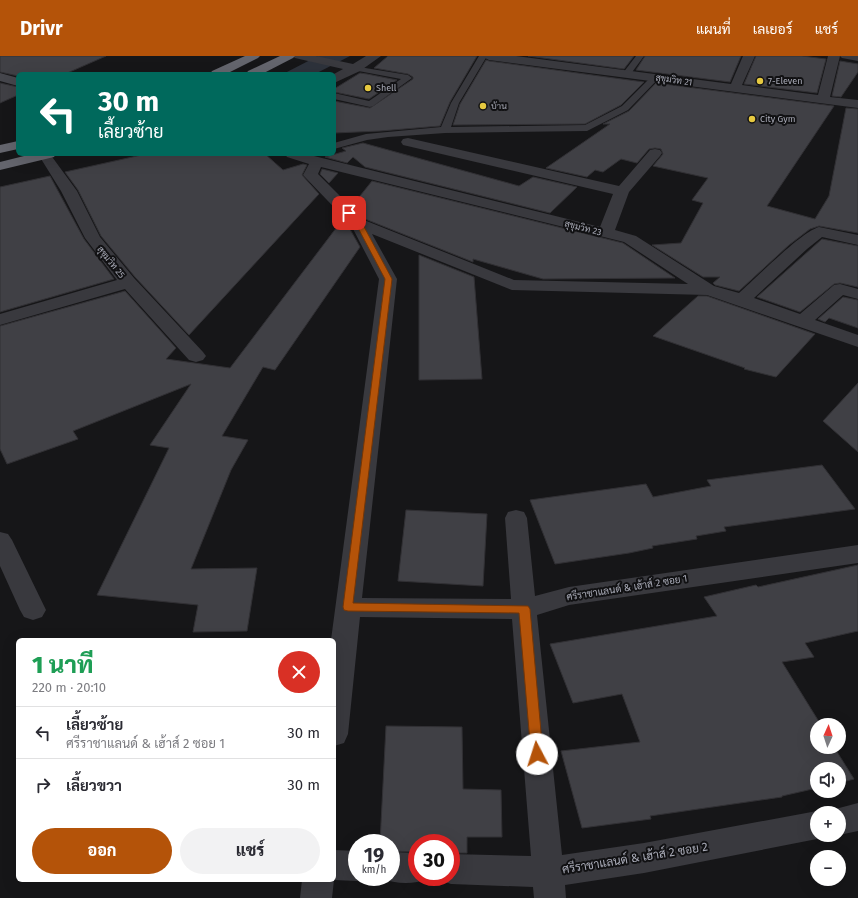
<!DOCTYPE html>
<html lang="th">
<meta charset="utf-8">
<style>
body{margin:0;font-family:"Fira Sans",Sarabun,sans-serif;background:#f2f2f3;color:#2b2b33;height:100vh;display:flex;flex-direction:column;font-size:15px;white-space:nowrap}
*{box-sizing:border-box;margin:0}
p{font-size:13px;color:#7c7c81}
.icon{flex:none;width:22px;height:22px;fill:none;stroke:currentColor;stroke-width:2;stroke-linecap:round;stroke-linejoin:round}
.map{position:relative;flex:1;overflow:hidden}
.details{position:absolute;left:16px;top:582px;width:320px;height:244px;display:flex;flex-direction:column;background:#fff;border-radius:6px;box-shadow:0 4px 16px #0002}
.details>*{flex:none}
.banner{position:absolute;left:16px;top:16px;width:320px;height:84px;border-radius:6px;box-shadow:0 4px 16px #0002;background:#00695c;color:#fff;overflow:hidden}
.needle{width:26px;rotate:3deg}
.fabs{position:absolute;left:810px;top:662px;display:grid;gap:8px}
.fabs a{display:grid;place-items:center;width:36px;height:36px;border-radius:50%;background:#fff;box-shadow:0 4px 16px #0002;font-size:20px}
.speed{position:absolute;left:348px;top:778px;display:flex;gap:8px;font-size:20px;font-weight:700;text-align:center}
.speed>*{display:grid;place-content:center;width:52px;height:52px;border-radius:50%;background:#fff;box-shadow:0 4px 16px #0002;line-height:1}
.speed small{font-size:10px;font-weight:400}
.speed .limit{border:6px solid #d22;background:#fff;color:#111}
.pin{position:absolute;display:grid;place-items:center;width:34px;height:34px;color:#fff;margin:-17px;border-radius:8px;box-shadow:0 2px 6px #0006}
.me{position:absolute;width:44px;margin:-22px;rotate:355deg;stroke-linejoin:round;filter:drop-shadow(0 0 3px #0008)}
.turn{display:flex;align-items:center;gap:14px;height:84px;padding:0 16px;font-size:18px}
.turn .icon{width:52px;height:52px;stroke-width:2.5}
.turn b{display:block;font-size:28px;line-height:34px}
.round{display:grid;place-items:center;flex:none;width:42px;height:42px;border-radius:21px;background:#f2f2f3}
.overview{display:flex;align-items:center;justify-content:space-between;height:68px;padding:0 16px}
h1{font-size:24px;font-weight:800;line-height:30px;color:#1e9e55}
.action{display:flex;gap:8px;margin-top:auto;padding:8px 16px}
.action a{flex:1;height:46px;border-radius:24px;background:#b45309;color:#fff;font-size:16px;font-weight:800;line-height:46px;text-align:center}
.action a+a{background:#f2f2f3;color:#2b2b33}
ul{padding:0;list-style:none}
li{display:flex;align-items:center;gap:12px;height:52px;padding:0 16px;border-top:1px solid #e1e1e2}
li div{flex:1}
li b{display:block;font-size:15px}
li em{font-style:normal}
header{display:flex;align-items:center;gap:24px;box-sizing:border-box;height:56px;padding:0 20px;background:#b45309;color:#fff}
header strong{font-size:19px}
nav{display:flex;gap:22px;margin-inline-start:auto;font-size:14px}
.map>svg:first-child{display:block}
.water{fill:#2d323b}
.building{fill:#404045;stroke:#313034}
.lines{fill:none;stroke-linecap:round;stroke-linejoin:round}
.lane{fill:#39393e;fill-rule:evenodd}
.street{fill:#39393e;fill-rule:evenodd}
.secondary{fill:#45464c;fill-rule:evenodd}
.highway{fill:#64656d;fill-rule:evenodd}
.route{fill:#b45309;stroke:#753606}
.poi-dot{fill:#e6c940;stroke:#111113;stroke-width:1.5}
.labels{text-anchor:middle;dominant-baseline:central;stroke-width:4;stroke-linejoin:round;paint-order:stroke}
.far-street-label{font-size:9px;fill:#a9abb7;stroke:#111113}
.far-poi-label{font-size:9px;fill:#a9abb7;stroke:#111113;text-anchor:start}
.street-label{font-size:10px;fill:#a9abb7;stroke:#111113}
.near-street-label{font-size:12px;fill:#a9abb7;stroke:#111113}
</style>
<header>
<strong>Drivr</strong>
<nav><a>แผนที่</a><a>เลเยอร์</a><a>แชร์</a></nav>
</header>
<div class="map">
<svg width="858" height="842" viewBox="0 0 858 842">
<rect width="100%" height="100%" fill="#161618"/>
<path class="water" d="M 318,0 L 350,0 L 315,18 L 283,18 Z"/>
<path class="building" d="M 0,0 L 106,0 L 65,18 L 18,18 L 18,20 L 0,16 Z
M 388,0 L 477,0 L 450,46 L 440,70 L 380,75 L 334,77 L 334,45 L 370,52 L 413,23 L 413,21 L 408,18 L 374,12 Z
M 528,0 L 634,0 L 624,13 Z
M 645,0 L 741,0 L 730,26 L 636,14 Z
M 756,0 L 802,0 L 826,3 L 817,37 L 744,28 Z
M 486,4 L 489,5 L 644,26 L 621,49 L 585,68 L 453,69 L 460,48 Z
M 840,5 L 858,8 L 858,16 L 841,41 L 832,40 Z
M 360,17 L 367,18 L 397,24 L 369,43 L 334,36 L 334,33 Z
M 0,27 L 18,31 L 18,39 L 0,47 Z
M 656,27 L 834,50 L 767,150 L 815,163 L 829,140 L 846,52 L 858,53 L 858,177 L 819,170 L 810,173 L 789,189 L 739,235 L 715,229 L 713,227 L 720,221 L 703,221 L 652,189 L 681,187 L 703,147 L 692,144 L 708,122 L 653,110 L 663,98 L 661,93 L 655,92 L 649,93 L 637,107 L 621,103 L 603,116 L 595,114 L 587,121 L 546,112 L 610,68 L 603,68 L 629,55 Z
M 363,87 L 519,130 L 533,121 L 577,131 L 550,157 L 365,111 L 353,101 L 347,107 L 325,101 L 346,95 L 342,92 Z
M 146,98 L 265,98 L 283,114 L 303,108 L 307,109 L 302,119 L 319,138 L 189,279 L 135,221 L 101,180 L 78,134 L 65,116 Z
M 322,113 L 338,117 L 329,127 L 320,118 Z
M 50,120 L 84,183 L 114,223 L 0,256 L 0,131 Z
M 372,125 L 623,187 L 675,222 L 543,223 L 473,203 L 473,206 L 365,163 L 352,150 Z
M 343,163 L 348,168 L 347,168 L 360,191 L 275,314 L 263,311 L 222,380 L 248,384 L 231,414 L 191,513 L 257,512 L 247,575 L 193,576 L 198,549 L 97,539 L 169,392 L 150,389 L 191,328 L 73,375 L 78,383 L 7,408 L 0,393 L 0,270 L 125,235 L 176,292 L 166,303 L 230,312 Z
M 822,183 L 858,190 L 858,231 L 840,227 L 834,228 L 800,256 L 757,241 Z
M 419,199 L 474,221 L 482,323 L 419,324 Z
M 698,240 L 707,240 L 815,278 L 776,321 L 744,313 L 745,312 L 653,280 Z
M 843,241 L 858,244 L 858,272 L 829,262 L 825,266 L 818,263 Z
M 858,327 L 858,396 L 823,365 Z
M 822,409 L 855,453 L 724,471 L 726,475 L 696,480 L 697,483 L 652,490 L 653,492 L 629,497 L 555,508 L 530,444 L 646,428 L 653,441 L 711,430 L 707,424 Z
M 406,454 L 487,458 L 483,530 L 398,525 Z
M 858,509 L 858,575 L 805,587 L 814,601 L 782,606 L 821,669 L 817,669 L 817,691 L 834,691 L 854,723 L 839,727 L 839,713 L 817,713 L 817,732 L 782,740 L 782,741 L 650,760 L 651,763 L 582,772 L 561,695 L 640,686 L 622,638 L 573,647 L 550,588 L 717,560 L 704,541 L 756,529 L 758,531 Z
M 386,670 L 462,671 L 463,733 L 501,734 L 502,781 L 467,781 L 467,797 L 451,797 L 451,787 L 417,787 L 417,796 L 391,795 L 391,787 L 380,787 Z"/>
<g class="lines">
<path class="lane" d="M 479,0 L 487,0 L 459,47 L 451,71 L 585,69 L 622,50 L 653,19 L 659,19 L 660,21 L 628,54 L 587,75 L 445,77 L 388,81 L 367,84 L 334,93 L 334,87 L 366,78 L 441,71 L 451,47 Z
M 636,0 L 644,0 L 630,19 L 624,19 L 623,17 Z
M 353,10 L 408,19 L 412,22 L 373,50 L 370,51 L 334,43 L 334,37 L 369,45 L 401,23 L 353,14 L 352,12 Z"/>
<path class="street" d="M 293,0 L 316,0 L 353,8 L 366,0 L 381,0 L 360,15 L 334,27 L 334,18 L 343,13 L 295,2 Z
M 483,0 L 516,0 L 731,28 L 743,0 L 755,0 L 742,29 L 818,39 L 828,0 L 840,0 L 830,41 L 858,44 L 858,52 L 489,4 L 485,2 Z
M 840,0 L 858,0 L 858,5 L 842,2 Z
M 408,82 L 619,130 L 650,94 L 655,93 L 660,94 L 662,97 L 660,100 L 629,136 L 615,174 L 636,180 L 714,230 L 739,237 C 755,223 801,176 819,171 L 858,179 L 858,189 L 822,181 L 807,193 L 754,242 L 800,258 L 834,229 L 840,228 L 858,233 L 858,243 L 843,239 L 815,264 L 858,279 L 858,291 L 707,239 L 512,234 L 372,178 L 397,223 L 362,542 L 511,543 L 505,462 L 508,456 L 516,454 L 524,456 L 527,462 L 535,540 L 569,531 L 858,489 L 858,507 L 569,549 L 537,559 L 562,799 L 644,787 L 817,755 L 823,757 L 817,757 L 817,779 L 828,779 L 817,783 L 644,817 L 565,829 L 566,842 L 534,842 L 533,831 L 451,828 L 440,824 L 439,821 L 451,821 L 451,798 L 531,800 L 512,563 L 360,561 L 348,678 L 344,687 L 334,690 L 334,584 L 331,584 L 379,223 L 351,169 L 303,119 L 309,108 L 287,101 L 285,98 L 306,98 L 600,171 L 613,138 L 403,89 L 401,86 L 403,83 ZM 321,111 L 624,186 L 688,228 L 514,224 L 364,164 L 318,118 Z
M 38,98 L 50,98 L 77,135 L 100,181 L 134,222 L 203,296 L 206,300 L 203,304 L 196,306 L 189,304 L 125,233 L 0,269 L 0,258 L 117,224 L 85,182 L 61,135 Z
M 0,476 L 8,478 L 12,484 L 46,554 L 42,561 L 33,564 L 24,561 L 20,554 L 0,510 Z
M 858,747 L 858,775 L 839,779 L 839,757 L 827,757 L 828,755 Z
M 334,794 L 357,795 L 357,821 L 367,821 L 357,825 L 334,824 Z
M 391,796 L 417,797 L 417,821 L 429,821 L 428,823 C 412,829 396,828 380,822 L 391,821 Z
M 302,824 L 334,824 L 332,842 L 300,842 Z"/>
<path class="secondary" d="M 0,17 L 18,22 L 18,30 L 0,25 Z"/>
<path class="highway" d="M 245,0 L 260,0 L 258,2 L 226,18 L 210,18 L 212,15 Z
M 280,0 L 295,0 L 293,2 L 262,18 L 246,18 L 248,15 Z
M 18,85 L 18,93 L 0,97 L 0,89 Z
M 32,98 L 56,98 L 54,101 L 0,114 L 0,106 Z"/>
</g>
<path class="route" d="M 346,156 L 351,156 L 362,167 L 392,223 L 353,547 L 528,550 L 530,553 L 543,698 L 541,702 L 537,703 L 533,702 L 531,698 L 519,557 L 348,555 L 344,554 L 343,551 L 385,223 L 356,168 L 346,159 Z"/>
<g class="poi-dot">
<circle cx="760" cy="25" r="4"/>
<circle cx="368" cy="32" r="4"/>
<circle cx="483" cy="50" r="4"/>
<circle cx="752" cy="63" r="4"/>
</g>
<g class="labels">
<g class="far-street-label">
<text transform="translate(674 24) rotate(8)">สุขุมวิท 21</text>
<text transform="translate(583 172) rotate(14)">สุขุมวิท 23</text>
<text transform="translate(111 206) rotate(51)">สุขุมวิท 25</text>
</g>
<g class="far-poi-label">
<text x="768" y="25">7-Eleven</text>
<text x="376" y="32">Shell</text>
<text x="491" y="50">บ้าน</text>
<text x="760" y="63">City Gym</text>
</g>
<g class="street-label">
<text transform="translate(627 532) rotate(-9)">ศรีราชาแลนด์ &amp; เฮ้าส์ 2 ซอย 1</text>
</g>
<g class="near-street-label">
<text transform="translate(635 802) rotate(-9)">ศรีราชาแลนด์ &amp; เฮ้าส์ 2 ซอย 2</text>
</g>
</g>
</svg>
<div class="fabs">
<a><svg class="needle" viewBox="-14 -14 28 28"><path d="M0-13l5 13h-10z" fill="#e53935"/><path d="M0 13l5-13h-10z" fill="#7c7c81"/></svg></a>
<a><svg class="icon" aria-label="sound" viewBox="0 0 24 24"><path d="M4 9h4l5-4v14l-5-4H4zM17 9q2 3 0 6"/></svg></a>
<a>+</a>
<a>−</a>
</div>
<div class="speed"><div>19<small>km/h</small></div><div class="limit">30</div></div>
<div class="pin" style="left:349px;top:157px;background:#d93025"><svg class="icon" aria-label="arrive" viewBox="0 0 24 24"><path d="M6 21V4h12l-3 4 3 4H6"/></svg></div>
<svg class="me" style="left:537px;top:698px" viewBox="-20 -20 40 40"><circle r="19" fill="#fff"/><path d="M0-13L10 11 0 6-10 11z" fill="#b45309"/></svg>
<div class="banner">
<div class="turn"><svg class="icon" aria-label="left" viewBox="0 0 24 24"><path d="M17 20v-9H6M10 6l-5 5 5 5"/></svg><div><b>30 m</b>เลี้ยวซ้าย</div></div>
</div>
<section class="details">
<div class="overview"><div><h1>1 นาที</h1><p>220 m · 20:10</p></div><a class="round" style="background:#d93025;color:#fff"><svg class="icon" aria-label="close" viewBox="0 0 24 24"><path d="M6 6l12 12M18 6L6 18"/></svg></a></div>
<ul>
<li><svg class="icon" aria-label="left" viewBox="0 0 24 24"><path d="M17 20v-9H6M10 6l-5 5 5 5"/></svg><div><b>เลี้ยวซ้าย</b><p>ศรีราชาแลนด์ &amp; เฮ้าส์ 2 ซอย 1</p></div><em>30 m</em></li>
<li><svg class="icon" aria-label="right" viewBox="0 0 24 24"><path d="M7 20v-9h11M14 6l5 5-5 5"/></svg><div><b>เลี้ยวขวา</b></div><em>30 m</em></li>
</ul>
<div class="action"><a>ออก</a><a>แชร์</a></div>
</section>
</div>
